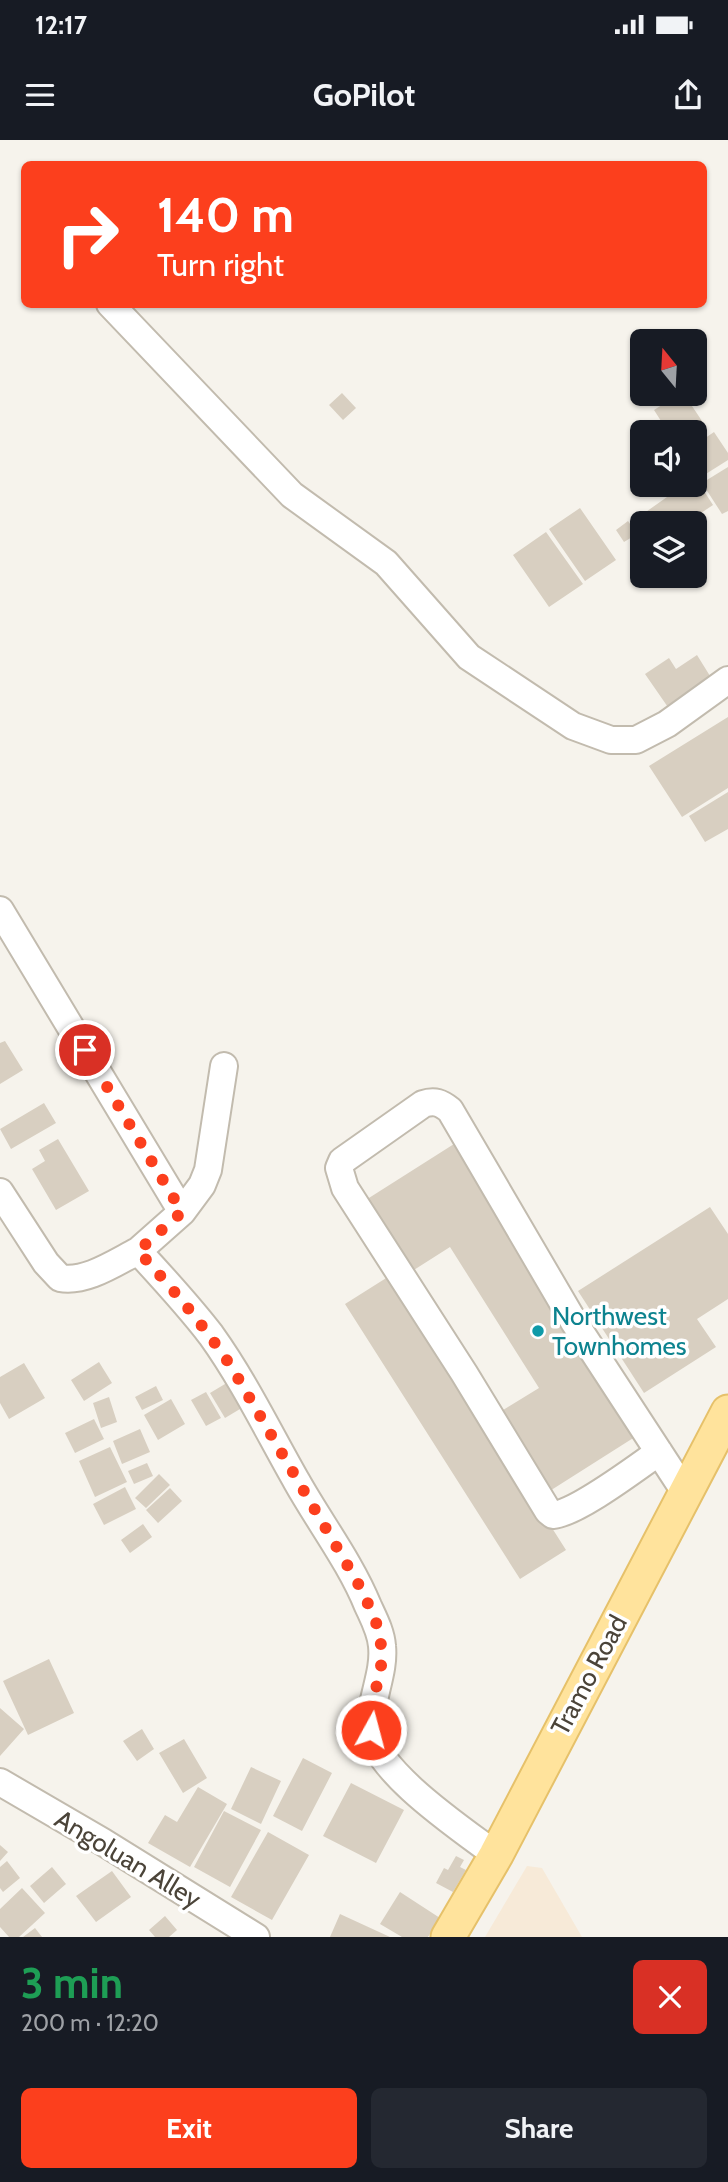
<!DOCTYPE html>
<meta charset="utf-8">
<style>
body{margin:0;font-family:Cabin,sans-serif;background:#242831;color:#f1f3f6;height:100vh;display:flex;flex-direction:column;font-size:26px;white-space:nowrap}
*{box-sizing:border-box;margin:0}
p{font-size:23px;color:#9ea1a6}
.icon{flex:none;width:38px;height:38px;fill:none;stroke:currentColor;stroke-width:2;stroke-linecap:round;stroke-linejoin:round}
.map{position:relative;height:1797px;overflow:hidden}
.sheet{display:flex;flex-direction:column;background:#171b24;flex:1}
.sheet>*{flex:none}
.top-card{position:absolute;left:21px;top:21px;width:686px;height:147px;border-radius:10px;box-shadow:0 2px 5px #0004;background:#fc3f1d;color:#fff;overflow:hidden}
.needle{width:46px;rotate:342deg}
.fabs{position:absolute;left:630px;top:189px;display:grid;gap:14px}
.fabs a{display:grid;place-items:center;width:77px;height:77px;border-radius:10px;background:#171b24;box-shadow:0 2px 5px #0004;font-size:35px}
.pin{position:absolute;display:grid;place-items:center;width:60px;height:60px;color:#fff;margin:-30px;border:4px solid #fff;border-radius:50%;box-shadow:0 2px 7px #0007}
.me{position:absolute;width:77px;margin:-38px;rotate:7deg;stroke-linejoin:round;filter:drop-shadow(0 0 5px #0008)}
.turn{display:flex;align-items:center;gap:24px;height:147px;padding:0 21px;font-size:32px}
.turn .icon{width:91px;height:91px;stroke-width:2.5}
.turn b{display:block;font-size:49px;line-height:60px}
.round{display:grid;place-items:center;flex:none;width:74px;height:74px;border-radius:10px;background:#242831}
.overview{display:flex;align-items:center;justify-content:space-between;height:119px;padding:0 21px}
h1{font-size:42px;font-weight:700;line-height:52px;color:#1e9e55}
.cta{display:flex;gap:14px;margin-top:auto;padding:14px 21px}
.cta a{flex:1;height:80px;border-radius:10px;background:#fc3f1d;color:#fff;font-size:28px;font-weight:700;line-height:80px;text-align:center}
.cta a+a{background:#242831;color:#f1f3f6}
.status{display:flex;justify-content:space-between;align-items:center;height:49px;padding:0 35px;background:#171b24;direction:ltr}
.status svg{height:19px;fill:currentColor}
header{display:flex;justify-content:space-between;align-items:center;height:91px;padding:0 21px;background:#171b24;font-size:32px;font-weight:700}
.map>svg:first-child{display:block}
.commercial{fill:#f7ead8}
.building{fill:#d8cfc1}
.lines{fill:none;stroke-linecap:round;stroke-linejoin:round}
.minor-casing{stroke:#c2bbae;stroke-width:30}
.major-casing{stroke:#e6c16a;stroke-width:37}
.minor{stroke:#fff;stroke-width:26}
.major{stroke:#ffe39c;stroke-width:33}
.route{stroke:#fc3f1d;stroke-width:12;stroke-dasharray:0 21.6}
.culture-dot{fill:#0f9aa8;stroke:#fff;stroke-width:2.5}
.labels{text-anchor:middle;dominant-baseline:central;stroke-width:7;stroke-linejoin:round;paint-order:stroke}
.culture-label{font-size:26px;fill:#0d838f;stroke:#fff;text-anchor:start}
.street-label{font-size:26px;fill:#4b4439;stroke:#fff}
</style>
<div class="status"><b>12:17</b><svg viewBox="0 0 49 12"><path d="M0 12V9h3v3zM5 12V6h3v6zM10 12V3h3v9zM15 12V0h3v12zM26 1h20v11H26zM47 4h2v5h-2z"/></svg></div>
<header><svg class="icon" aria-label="menu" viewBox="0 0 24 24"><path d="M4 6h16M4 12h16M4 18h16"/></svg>GoPilot<svg class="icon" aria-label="share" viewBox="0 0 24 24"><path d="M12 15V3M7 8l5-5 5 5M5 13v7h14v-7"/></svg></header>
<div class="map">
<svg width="728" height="1797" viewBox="0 0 728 1797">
<rect width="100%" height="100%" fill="#f6f3ec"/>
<path class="commercial" d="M 527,1726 L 542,1728 L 582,1797 L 485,1797 Z"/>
<path class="building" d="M 342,253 L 356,268 L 343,280 L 329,265 Z
M 679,254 L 684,254 L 706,287 L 695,295 L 695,292 L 668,292 L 654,270 Z
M 714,292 L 728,313 L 728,320 L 701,337 L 695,327 L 695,305 Z
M 728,327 L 728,371 L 722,374 L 702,343 Z
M 695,337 L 713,365 L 686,383 L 650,383 L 643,374 L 684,345 L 695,345 Z
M 580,368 L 616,420 L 585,441 L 549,389 Z
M 628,381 L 637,394 L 624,402 L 616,390 Z
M 546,392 L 583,444 L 549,467 L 513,415 Z
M 697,515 L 715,544 L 672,573 L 645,534 L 669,518 L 676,529 Z
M 728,577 L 728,648 L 682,677 L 649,626 Z
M 728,652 L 728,689 L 705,702 L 689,676 Z
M 5,901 L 23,930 L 0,944 L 0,903 Z
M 44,963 L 56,983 L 11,1009 L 0,989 Z
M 58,999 L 89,1051 L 56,1070 L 32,1029 L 45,1021 L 39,1010 Z
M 454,1004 L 638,1295 L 545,1354 L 495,1275 L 539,1248 L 450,1107 L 406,1135 L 361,1063 Z
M 710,1067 L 728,1094 L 728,1159 L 697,1179 L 716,1207 L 644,1253 L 578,1151 Z
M 391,1135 L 566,1410 L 520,1439 L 345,1164 Z
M 99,1222 L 112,1243 L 84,1261 L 71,1240 Z
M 24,1223 L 45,1258 L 9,1279 L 0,1263 L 0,1237 Z
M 235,1238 L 250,1263 L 225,1278 L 210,1253 Z
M 156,1246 L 163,1260 L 142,1270 L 135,1257 Z
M 206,1252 L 221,1278 L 206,1286 L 191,1260 Z
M 109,1257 L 117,1282 L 101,1288 L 93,1263 Z
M 171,1259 L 185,1284 L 158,1300 L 144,1275 Z
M 94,1279 L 104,1299 L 75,1313 L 65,1293 Z
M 140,1289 L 150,1312 L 122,1324 L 113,1301 Z
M 110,1307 L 127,1342 L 95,1357 L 79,1321 Z
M 147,1323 L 153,1336 L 134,1344 L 128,1331 Z
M 159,1334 L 170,1345 L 146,1368 L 135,1358 Z
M 125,1347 L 136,1369 L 104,1385 L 93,1364 Z
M 170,1348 L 182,1361 L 158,1383 L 146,1370 Z
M 143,1384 L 152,1397 L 130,1413 L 121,1400 Z
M 49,1519 L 74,1573 L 28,1595 L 3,1541 Z
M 0,1568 L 24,1589 L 0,1616 Z
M 142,1589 L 154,1609 L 137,1621 L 123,1601 Z
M 184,1599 L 207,1638 L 183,1653 L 159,1613 Z
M 303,1618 L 332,1633 L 302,1691 L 273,1676 Z
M 251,1627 L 281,1641 L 261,1684 L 231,1669 Z
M 351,1643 L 404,1670 L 376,1723 L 323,1696 Z
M 198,1647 L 227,1664 L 190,1727 L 148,1703 L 165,1675 L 177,1682 Z
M 224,1671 L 261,1690 L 230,1747 L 194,1727 Z
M 268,1692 L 309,1715 L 272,1780 L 231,1757 Z
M 0,1705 L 8,1712 L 0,1721 Z
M 456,1716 L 464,1720 L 460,1727 L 466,1730 L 453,1752 L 436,1743 L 444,1728 L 448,1730 Z
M 7,1721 L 20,1738 L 3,1752 L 0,1748 L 0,1727 Z
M 52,1727 L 66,1744 L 44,1763 L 30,1746 Z
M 112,1731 L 131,1757 L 96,1782 L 76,1756 Z
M 22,1748 L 45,1773 L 19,1797 L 9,1797 L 0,1787 L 0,1769 Z
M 400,1752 L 440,1778 L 428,1797 L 402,1797 L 380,1784 Z
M 340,1774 L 390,1797 L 330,1797 Z
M 165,1776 L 177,1790 L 169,1797 L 155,1797 L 149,1790 Z
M 35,1788 L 42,1797 L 23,1797 Z"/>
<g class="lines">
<g class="minor-casing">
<path id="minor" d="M 110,164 L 292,355 L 386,423 L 469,517 L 573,586 L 611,600 L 636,600 L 667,584 L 728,540
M 0,770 L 182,1072 L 138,1111
M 0,1052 L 46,1123 L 60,1138 C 86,1143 116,1122 138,1111 C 163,1138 188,1165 211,1195 C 244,1241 269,1293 297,1342 C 320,1383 350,1422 368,1466 C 374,1479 381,1492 382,1506 C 385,1534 369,1561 371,1590 C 374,1631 463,1690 496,1715
M 182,1072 L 202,1045 L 208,1030 L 224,926
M 659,1312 C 636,1328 577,1373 553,1375 L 548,1371 L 464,1233 L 345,1048 L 339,1028 L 342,1021 L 423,964 C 435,960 441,963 450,970 L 574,1182 L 685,1352
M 0,1642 L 103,1702 L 256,1797"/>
</g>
<g class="major-casing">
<path id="major" d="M 448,1797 L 496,1715 L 728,1272"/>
</g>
<use href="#minor" class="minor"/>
<use href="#major" class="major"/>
</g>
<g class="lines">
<path class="route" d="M 85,910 L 182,1072 L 138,1111 C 172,1148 204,1185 232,1228 L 363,1452 L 380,1492 L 382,1521 L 374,1558 L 371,1590"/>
</g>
<circle class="culture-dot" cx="538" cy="1191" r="7"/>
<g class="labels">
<g class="culture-label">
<text x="552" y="1176">Northwest<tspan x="552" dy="30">Townhomes</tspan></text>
</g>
<g class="street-label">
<text transform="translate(589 1535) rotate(-62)">Tramo Road</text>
<text transform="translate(128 1719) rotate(31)">Angoluan Alley</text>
</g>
</g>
</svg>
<div class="fabs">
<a><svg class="needle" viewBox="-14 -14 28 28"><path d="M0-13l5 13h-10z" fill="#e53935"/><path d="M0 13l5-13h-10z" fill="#9ea1a6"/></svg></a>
<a><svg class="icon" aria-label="sound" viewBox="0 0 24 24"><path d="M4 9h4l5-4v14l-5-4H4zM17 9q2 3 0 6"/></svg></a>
<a><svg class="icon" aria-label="layers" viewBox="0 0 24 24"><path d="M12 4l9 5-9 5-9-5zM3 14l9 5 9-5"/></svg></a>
</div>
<div class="pin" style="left:85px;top:910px;background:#d93025"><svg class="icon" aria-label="arrive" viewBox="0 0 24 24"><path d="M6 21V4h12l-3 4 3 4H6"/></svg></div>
<svg class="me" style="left:371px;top:1590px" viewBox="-20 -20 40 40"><circle r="17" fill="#fc3f1d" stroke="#fff" stroke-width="3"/><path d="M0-11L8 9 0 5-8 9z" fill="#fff"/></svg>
<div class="top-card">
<div class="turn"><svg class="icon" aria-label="right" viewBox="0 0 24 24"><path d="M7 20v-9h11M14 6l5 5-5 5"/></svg><div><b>140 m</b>Turn right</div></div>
</div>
</div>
<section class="sheet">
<div class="overview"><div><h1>3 min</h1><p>200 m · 12:20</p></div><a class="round" style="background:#d93025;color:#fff"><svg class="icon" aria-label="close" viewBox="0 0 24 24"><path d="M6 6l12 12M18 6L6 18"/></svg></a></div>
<div class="cta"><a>Exit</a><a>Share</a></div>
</section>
